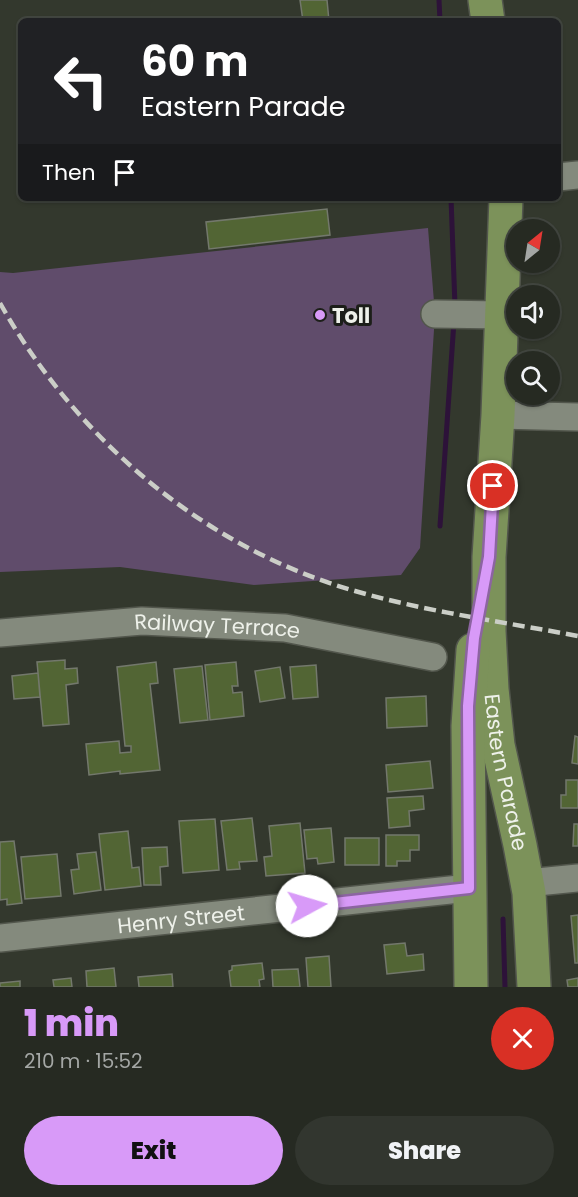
<!DOCTYPE html>
<meta charset="utf-8">
<style>
body{margin:0;font-family:Poppins,sans-serif;background:#32362f;color:#f1f3f6;height:100vh;display:flex;flex-direction:column;font-size:22px;white-space:nowrap}
*{box-sizing:border-box;margin:0}
p{font-size:20px;color:#a4a7a5}
.icon{flex:none;width:33px;height:33px;fill:none;stroke:currentColor;stroke-width:2;stroke-linecap:round;stroke-linejoin:round}
.map{position:relative;height:987px;overflow:hidden}
.drawer{display:flex;flex-direction:column;background:#262a22;flex:1}
.drawer>*{flex:none}
.hud{position:absolute;left:18px;top:18px;width:543px;height:183px;border-radius:9px;box-shadow:0 2px 4px #0004,0 0 0 2px #424640;background:#202124;color:#fff;overflow:hidden}
.needle{width:39px;rotate:30deg}
.tools{position:absolute;left:506px;top:219px;display:grid;gap:12px}
.tools a{display:grid;place-items:center;width:54px;height:54px;border-radius:50%;background:#262a22;box-shadow:0 2px 4px #0004,0 0 0 2px #424640;font-size:30px}
.pin{position:absolute;display:grid;place-items:center;width:51px;height:51px;color:#fff;margin:-26px;border:3px solid #fff;border-radius:50%;box-shadow:0 2px 6px #0007}
.me{position:absolute;width:66px;margin:-33px;rotate:84deg;stroke-linejoin:round;filter:drop-shadow(0 0 4px #0008)}
.turn{display:flex;align-items:center;gap:21px;height:126px;padding:0 24px;font-size:27px}
.turn .icon{width:78px;height:78px;stroke-width:2.5}
.turn b{display:block;font-size:42px;line-height:51px}
.then{display:flex;align-items:center;height:57px;padding:0 24px;background:#0003;gap:12px;font-size:22px}
.round{display:grid;place-items:center;flex:none;width:63px;height:63px;border-radius:32px;background:#32362f}
.summary{display:flex;align-items:center;justify-content:space-between;height:102px;padding:0 24px}
h1{font-size:36px;font-weight:800;line-height:45px;color:#d89af8}
.cta{display:flex;gap:12px;margin-top:auto;padding:12px 24px}
.cta a{flex:1;height:69px;border-radius:36px;background:#d89af8;color:#111;font-size:24px;font-weight:800;line-height:69px;text-align:center}
.cta a+a{background:#32362f;color:#f1f3f6}
.map>svg:first-child{display:block}
.green{fill:#604c6b}
.lines{fill:none;stroke-linecap:round;stroke-linejoin:round}
.stream{stroke:#2d1239;stroke-width:5}
.building{fill:#526534;stroke:#73786c;stroke-width:1.5}
.minor-casing{stroke:#52564c;stroke-width:30}
.major-casing{stroke:#52564c;stroke-width:36}
.minor{stroke:#848a7d;stroke-width:27}
.major{stroke:#7c925a;stroke-width:33}
.rail{stroke:#cbcec7;stroke-width:4.5;stroke-dasharray:12 6;stroke-linecap:butt}
.route-casing{stroke:#8c64a1;stroke-width:15}
.route{stroke:#d89af8;stroke-width:10}
.poi-dot{fill:#d89af8;stroke:#1c1e19;stroke-width:2}
.labels{text-anchor:middle;dominant-baseline:central;stroke-width:6;stroke-linejoin:round;paint-order:stroke}
.poi-label{font-size:21px;font-weight:bold;fill:#eef1ea;stroke:#1c1e19;text-anchor:start}
.street-label{font-size:21px;fill:#eef1ea;stroke:#1c1e19}
</style>
<div class="map">
<svg width="578" height="987" viewBox="0 0 578 987">
<rect width="100%" height="100%" fill="#33382d"/>
<path class="green" d="M 428,228 L 435,314 L 420,548 L 401,575 L 254,585 L 120,567 L 0,572 L 0,272 L 13,273 Z"/>
<g class="lines">
<path class="stream" d="M 439,0 L 440,21
M 451,198 L 455,306
M 440,526 L 454,321
M 503,919 L 505,987"/>
</g>
<path class="building" d="M 300,0 L 327,0 L 329,21 L 303,21 Z
M 327,209 L 330,235 L 209,249 L 206,222 Z
M 65,660 L 65,669 L 77,668 L 78,683 L 66,685 L 69,724 L 43,726 L 37,662 Z
M 156,662 L 158,683 L 150,684 L 160,770 L 120,774 L 120,771 L 89,775 L 86,744 L 119,741 L 120,753 L 131,752 L 131,746 L 125,746 L 117,667 Z
M 236,662 L 238,686 L 232,686 L 233,693 L 242,692 L 244,716 L 210,720 L 205,665 Z
M 316,665 L 318,697 L 293,699 L 290,667 Z
M 202,666 L 208,720 L 180,723 L 174,669 Z
M 280,667 L 285,698 L 260,702 L 255,671 Z
M 38,673 L 40,697 L 14,699 L 12,676 Z
M 426,696 L 427,726 L 387,728 L 386,698 Z
M 575,736 L 578,737 L 578,764 L 572,763 Z
M 430,761 L 433,788 L 388,792 L 386,765 Z
M 566,780 L 578,780 L 578,808 L 561,808 L 561,795 L 566,795 Z
M 423,796 L 424,809 L 409,811 L 410,826 L 389,828 L 387,798 Z
M 252,818 L 257,861 L 239,862 L 240,869 L 227,870 L 221,821 Z
M 215,819 L 219,870 L 183,873 L 179,821 Z
M 300,823 L 305,873 L 266,876 L 264,857 L 272,856 L 269,826 Z
M 574,824 L 578,824 L 578,846 L 573,846 Z
M 331,828 L 334,862 L 318,864 L 317,858 L 307,859 L 304,830 Z
M 128,831 L 132,868 L 139,867 L 141,886 L 105,890 L 99,834 Z
M 386,835 L 419,835 L 419,850 L 410,850 L 410,861 L 397,861 L 397,866 L 386,866 Z
M 345,838 L 379,838 L 379,865 L 345,865 Z
M 14,841 L 22,903 L 7,905 L 7,899 L 0,900 L 0,842 Z
M 167,847 L 168,866 L 160,867 L 161,885 L 144,885 L 142,848 Z
M 96,852 L 101,890 L 74,894 L 71,870 L 79,869 L 77,854 Z
M 57,854 L 61,896 L 25,899 L 21,857 Z
M 578,915 L 578,963 L 575,963 L 571,916 Z
M 405,943 L 407,956 L 423,954 L 424,970 L 387,974 L 384,945 Z
M 329,956 L 331,987 L 308,987 L 306,958 Z
M 262,963 L 264,979 L 259,980 L 260,987 L 231,987 L 229,971 L 232,970 L 232,966 Z
M 114,968 L 116,987 L 87,987 L 86,971 Z
M 298,969 L 300,987 L 273,987 L 272,970 Z
M 172,974 L 173,987 L 139,987 L 138,977 Z
M 71,978 L 72,987 L 54,987 L 53,980 Z
M 578,978 L 578,987 L 568,987 L 567,980 Z
M 20,981 L 20,987 L 0,987 L 0,983 Z"/>
<g class="lines">
<g class="minor-casing">
<g id="minor">
<path d="M 558,177 L 578,175"/>
<path d="M 435,314 L 503,315"/>
<path d="M 498,415 L 578,417"/>
<path id="s1" d="M 0,633 L 142,621 L 285,628 L 433,657"/>
<path d="M 527,883 L 578,878"/>
<path id="s2" d="M 0,938 L 469,888"/>
</g>
</g>
<g class="major-casing">
<g id="major">
<path d="M 485,0 L 488,21"/>
<path id="s3" d="M 506,198 L 498,415 L 489,557 L 489,631 L 492,689 L 498,745 L 520,845 L 529,893 L 534,987"/>
<path d="M 471,987 L 468,726 L 473,650"/>
</g>
</g>
<use href="#minor" class="minor"/>
<use href="#major" class="major"/>
<path class="rail" d="M 0,303 C 76,439 204,548 355,591 C 428,612 504,622 578,636"/>
</g>
<g class="lines">
<g class="route-casing">
<path id="route" d="M 307,906 L 469,888 L 468,706 L 474,638 L 489,557 L 493,486"/>
</g>
<use href="#route" class="route"/>
</g>
<circle class="poi-dot" cx="320" cy="315" r="6"/>
<g class="labels">
<g class="poi-label">
<text x="332" y="315">Toll</text>
</g>
<g class="street-label">
<text stroke="none"><textPath href="#s1" startOffset="218">Railway Terrace</textPath></text>
<text stroke="none"><textPath href="#s3" startOffset="576">Eastern Parade</textPath></text>
<text stroke="none"><textPath href="#s2" startOffset="182">Henry Street</textPath></text>
</g>
</g>
</svg>
<div class="tools">
<a><svg class="needle" viewBox="-14 -14 28 28"><path d="M0-13l5 13h-10z" fill="#e53935"/><path d="M0 13l5-13h-10z" fill="#a4a7a5"/></svg></a>
<a><svg class="icon" aria-label="sound" viewBox="0 0 24 24"><path d="M4 9h4l5-4v14l-5-4H4zM17 9q2 3 0 6"/></svg></a>
<a><svg class="icon" aria-label="search" viewBox="0 0 24 24"><circle cx="10" cy="10" r="6"/><path d="M15 15l6 6"/></svg></a>
</div>
<div class="pin" style="left:493px;top:486px;background:#d93025"><svg class="icon" aria-label="arrive" viewBox="0 0 24 24"><path d="M6 21V4h12l-3 4 3 4H6"/></svg></div>
<svg class="me" style="left:307px;top:906px" viewBox="-20 -20 40 40"><circle r="19" fill="#fff"/><path d="M0-13L10 11 0 6-10 11z" fill="#d89af8"/></svg>
<div class="hud">
<div class="turn"><svg class="icon" aria-label="left" viewBox="0 0 24 24"><path d="M17 20v-9H6M10 6l-5 5 5 5"/></svg><div><b>60 m</b>Eastern Parade</div></div>
<div class="then">Then<svg class="icon" aria-label="arrive" viewBox="0 0 24 24"><path d="M6 21V4h12l-3 4 3 4H6"/></svg></div>
</div>
</div>
<section class="drawer">
<div class="summary"><div><h1>1 min</h1><p>210 m · 15:52</p></div><a class="round" style="background:#d93025;color:#fff"><svg class="icon" aria-label="close" viewBox="0 0 24 24"><path d="M6 6l12 12M18 6L6 18"/></svg></a></div>
<div class="cta"><a>Exit</a><a>Share</a></div>
</section>
